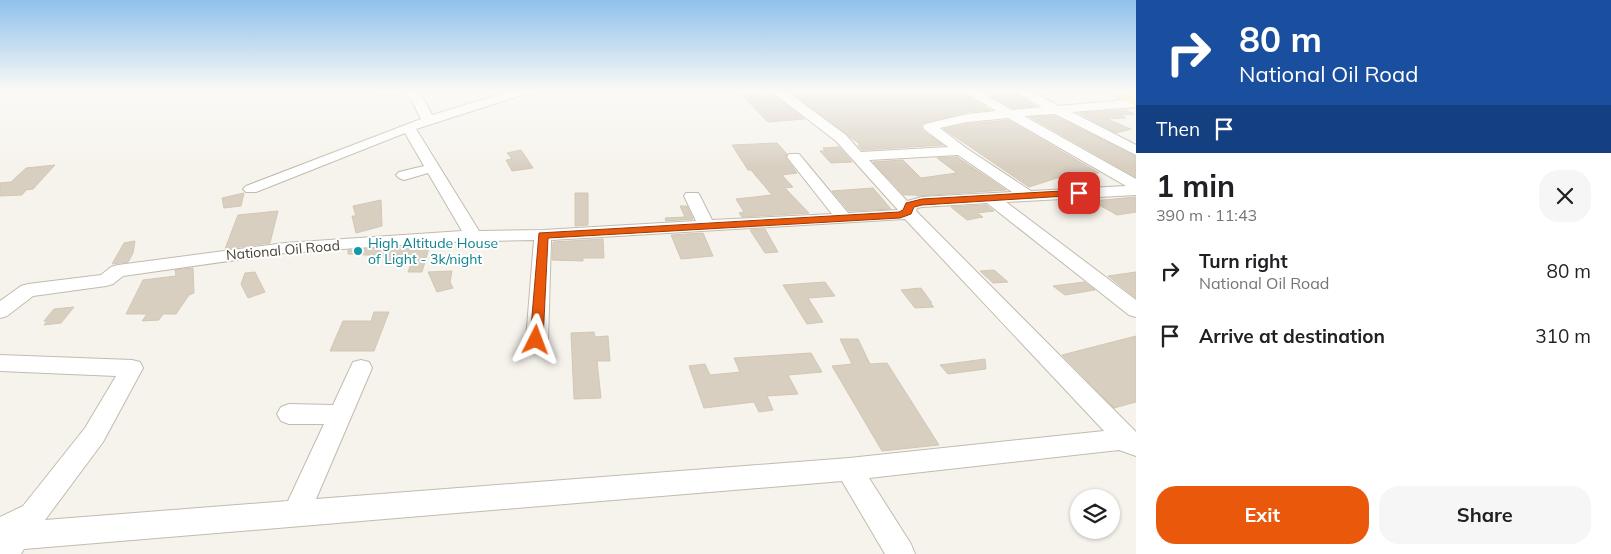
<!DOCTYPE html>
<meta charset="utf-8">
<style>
body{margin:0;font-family:Mulish,sans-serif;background:#f6f6f6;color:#202124;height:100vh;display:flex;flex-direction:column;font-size:19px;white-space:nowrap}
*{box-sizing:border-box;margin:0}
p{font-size:16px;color:#757577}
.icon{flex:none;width:28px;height:28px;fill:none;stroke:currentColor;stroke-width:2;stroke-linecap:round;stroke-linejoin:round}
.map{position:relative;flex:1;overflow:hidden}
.panel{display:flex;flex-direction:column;background:#fff;width:475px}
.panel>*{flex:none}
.hud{background:#1a4fa0;color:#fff;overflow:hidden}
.controls{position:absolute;left:1070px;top:489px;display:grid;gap:10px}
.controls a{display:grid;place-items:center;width:50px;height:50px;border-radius:50%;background:#fff;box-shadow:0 1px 4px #0004;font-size:25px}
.pin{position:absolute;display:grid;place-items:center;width:42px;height:42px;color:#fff;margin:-21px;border-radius:10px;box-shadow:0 2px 8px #0006}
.me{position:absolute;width:55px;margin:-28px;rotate:3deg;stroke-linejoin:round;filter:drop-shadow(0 0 4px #0008)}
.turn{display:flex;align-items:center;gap:18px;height:105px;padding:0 20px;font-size:22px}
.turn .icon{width:65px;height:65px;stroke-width:2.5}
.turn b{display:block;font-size:35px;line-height:42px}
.then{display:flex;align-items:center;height:48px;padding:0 20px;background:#0003;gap:10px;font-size:19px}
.round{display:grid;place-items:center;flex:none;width:52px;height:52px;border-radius:20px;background:#f6f6f6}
.summary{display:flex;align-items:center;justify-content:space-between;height:85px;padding:0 20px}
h1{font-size:30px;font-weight:700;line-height:38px}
.primary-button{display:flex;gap:10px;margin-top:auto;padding:10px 20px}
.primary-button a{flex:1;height:58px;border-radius:20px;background:#ea580c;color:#fff;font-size:20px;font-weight:700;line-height:58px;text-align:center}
.primary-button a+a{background:#f6f6f6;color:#202124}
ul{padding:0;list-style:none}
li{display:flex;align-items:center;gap:15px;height:65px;padding:0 20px}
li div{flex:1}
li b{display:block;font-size:19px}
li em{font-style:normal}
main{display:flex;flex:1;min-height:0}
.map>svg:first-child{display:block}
.building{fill:#d8cfc1;stroke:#d3c7b4}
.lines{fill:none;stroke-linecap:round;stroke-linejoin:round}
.minor-casing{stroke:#c2bbae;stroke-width:2}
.major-casing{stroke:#e6c16a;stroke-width:2}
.path{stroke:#c4b79f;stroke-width:2;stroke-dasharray:2 2;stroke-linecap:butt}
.minor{fill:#fff;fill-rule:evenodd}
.major{fill:#ffe39c;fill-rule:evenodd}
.route{fill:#ea580c;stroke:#983908}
.culture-dot{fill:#0f9aa8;stroke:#fff;stroke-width:2}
.labels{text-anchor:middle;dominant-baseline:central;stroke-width:4;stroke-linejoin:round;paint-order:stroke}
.culture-label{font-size:14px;fill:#0d838f;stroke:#fff;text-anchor:start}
.street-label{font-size:14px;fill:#4b4439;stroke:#fff}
</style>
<main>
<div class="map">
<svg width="1136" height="554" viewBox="0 0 1136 554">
<rect width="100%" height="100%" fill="#f6f3ec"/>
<path class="building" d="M 801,90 L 960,90 L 990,110 L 967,112 L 923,123 L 921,126 L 923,131 L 943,145 L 862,150 L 858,145 L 861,145 L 790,92 Z
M 981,90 L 1011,90 L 1036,106 L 1012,108 Z
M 759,94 L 761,96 L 774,94 L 804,119 L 768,122 L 742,95 Z
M 1126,110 L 1134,114 L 1121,115 L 1126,118 L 1107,119 L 1131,129 L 1116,133 L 1079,113 Z
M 1055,116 L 1136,157 L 1136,177 L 1030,117 Z
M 1008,120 L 1099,173 L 1060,177 L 1029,187 L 944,129 L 967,124 Z
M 777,143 L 787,154 L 786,158 L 797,173 L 782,175 L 793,187 L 785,188 L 809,213 L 742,217 L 739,213 L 744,212 L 736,199 L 772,195 L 751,170 L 748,170 L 732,145 Z
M 839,147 L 852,162 L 831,163 L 820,151 L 825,151 L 823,148 Z
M 521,150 L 533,168 L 512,171 L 506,160 L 512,159 L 507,153 Z
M 957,157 L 1006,190 L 917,196 L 916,195 L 904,195 L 873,162 L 903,160 L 921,178 L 957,173 L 937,158 Z
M 55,165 L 33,189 L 26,190 L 22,195 L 0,196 L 0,183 L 11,182 L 26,168 Z
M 873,188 L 891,209 L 849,211 L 832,191 Z
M 244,193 L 241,206 L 224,208 L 222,198 Z
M 575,193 L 588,193 L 588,225 L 575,226 Z
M 1136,197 L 1136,212 L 1117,215 L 1092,201 Z
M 381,200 L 382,226 L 356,233 L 352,216 L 356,216 L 353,206 Z
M 986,205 L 994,211 L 977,213 L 983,217 L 967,220 L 951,207 Z
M 680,206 L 687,206 L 693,219 L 666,221 L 665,218 L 685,217 Z
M 278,211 L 270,243 L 225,249 L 238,215 Z
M 765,229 L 778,252 L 765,253 L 750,230 Z
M 703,233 L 713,256 L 681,259 L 671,235 Z
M 603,239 L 604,258 L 583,258 L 583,261 L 552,260 L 553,242 Z
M 135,241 L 133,253 L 128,262 L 112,264 L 124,243 Z
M 396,247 L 429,248 L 422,272 L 408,272 L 412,260 L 386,262 L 386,256 L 348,254 L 348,250 Z
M 193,268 L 194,293 L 189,295 L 176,314 L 163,314 L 159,320 L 142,321 L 147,314 L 126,314 L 143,280 L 176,276 L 175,270 Z
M 994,270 L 1008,282 L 993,283 L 980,271 Z
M 452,271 L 450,282 L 453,288 L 437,292 L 428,272 Z
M 255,272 L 265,292 L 248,298 L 241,284 L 245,273 Z
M 1136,272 L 1136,298 L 1108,276 Z
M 825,282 L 835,296 L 808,298 L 823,322 L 807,324 L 783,285 Z
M 1084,282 L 1095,290 L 1065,295 L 1053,286 Z
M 921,288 L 932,303 L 930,303 L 934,307 L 915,308 L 901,290 Z
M 74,307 L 61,323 L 44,325 L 47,321 L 44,321 L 54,309 Z
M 374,312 L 389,312 L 374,351 L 330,351 L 343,321 L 371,321 Z
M 594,332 L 595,337 L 608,336 L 610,361 L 597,361 L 601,398 L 574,399 L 571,333 Z
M 1136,336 L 1136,402 L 1114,408 L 1062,355 Z
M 840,339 L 858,339 L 870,364 L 887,363 L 939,445 L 882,451 L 832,366 L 852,364 Z
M 811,353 L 822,372 L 788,375 L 798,394 L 767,396 L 773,410 L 759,412 L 754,402 L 704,408 L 689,366 L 705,364 L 710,375 L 740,372 L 734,358 Z
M 985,359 L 986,369 L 948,374 L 940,365 Z"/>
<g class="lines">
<g class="minor-casing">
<path id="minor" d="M 381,90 L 419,90 L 432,115 L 514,90 L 543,90 L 541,93 L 522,95 L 416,129 L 479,231 L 543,230 L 696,221 L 684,196 L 686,193 L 698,193 L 700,196 L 712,220 L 832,214 L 787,157 L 789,154 L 799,154 L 848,213 L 898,210 L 836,141 L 776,95 L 775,90 L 785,90 L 846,135 L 861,152 L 948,147 L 925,130 L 923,127 L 925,124 L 967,114 L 996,111 L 962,90 L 977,90 L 1012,110 L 1042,107 L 1013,90 L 1029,90 L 1059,106 L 1136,99 L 1136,107 L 1072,112 L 1136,145 L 1136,155 L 1055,114 L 1024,116 L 1136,179 L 1136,195 L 1006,202 L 1136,300 L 1136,317 L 1129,315 L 987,203 L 922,207 L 917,208 L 916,211 L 1136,432 L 1136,456 L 1119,450 L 869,478 L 911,544 L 915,554 L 885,554 L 842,481 L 24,549 L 21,554 L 0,554 L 0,517 L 23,506 L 85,428 L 116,376 L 0,371 L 0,355 L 132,360 L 140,362 L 143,368 L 103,442 L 45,520 L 288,501 L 324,424 L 289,424 L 281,421 L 277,414 L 281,407 L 289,404 L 333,405 L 353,362 L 361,360 L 369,362 L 372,368 L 316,499 L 849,458 L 1104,431 L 905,219 L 551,240 L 548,340 L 544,345 L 537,348 L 530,345 L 526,340 L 534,240 L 443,242 L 285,253 L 123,276 L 113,284 L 106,286 L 33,296 L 7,316 L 0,318 L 0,301 L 21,286 L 28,284 L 101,275 L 111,267 L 118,265 L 285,243 L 462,231 L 428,173 L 404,180 L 399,178 L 396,175 L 399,172 L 424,166 L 405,133 L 256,192 L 246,192 L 243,189 L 246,186 L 421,119 L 407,91 C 402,95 389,96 382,95 ZM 1008,118 L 1126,186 L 1031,191 L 966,148 L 940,128 L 967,122 ZM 958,155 L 1012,192 L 922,197 L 907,201 L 869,160 Z"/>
</g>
<g class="major-casing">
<path id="major" d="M 1107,90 L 1127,90 L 1136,95 L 1136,106 L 1109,93 Z"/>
</g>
<path class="path" d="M 0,91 L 3,90"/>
<use href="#minor" class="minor"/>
<use href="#major" class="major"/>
</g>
<linearGradient id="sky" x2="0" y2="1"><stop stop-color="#8fc1ec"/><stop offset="0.54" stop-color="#fbfaf6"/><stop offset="1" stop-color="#fbfaf6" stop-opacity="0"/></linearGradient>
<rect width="1136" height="168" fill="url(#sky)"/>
<path class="route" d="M 1079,190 L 1084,193 L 1082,195 L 922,205 L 914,207 L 911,214 L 900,218 L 548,238 L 543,340 L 541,344 L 532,344 L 530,340 L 539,233 L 899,212 L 903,210 L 906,203 L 922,199 Z"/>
<circle class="culture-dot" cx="358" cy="251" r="5"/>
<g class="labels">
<g class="culture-label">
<text x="368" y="243">High Altitude House<tspan x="368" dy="16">of Light - 3k/night</tspan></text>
</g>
<g class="street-label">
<text transform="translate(283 250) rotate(-5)">National Oil Road</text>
</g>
</g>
</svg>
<div class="controls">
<a><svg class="icon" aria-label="layers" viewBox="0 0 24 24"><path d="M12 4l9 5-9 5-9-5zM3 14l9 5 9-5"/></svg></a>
</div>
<div class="pin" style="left:1079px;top:193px;background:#d93025"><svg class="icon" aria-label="arrive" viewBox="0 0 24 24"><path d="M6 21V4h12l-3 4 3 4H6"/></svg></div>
<svg class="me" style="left:536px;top:340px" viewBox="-20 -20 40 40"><path d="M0-17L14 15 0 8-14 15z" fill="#ea580c" stroke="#fff" stroke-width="4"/></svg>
</div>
<section class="panel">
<div class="hud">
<div class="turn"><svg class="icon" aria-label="right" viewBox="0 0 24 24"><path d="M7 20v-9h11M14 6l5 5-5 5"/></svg><div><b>80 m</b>National Oil Road</div></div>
<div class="then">Then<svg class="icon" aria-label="arrive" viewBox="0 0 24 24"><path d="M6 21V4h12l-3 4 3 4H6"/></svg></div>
</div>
<div class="summary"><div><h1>1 min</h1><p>390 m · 11:43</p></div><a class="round"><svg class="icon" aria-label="close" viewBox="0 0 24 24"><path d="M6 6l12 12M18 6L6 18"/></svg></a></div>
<ul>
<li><svg class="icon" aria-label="right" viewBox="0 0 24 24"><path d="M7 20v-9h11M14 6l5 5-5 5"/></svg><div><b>Turn right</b><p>National Oil Road</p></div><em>80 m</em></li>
<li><svg class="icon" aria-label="arrive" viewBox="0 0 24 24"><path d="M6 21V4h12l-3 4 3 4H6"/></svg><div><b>Arrive at destination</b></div><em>310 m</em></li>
</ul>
<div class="primary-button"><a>Exit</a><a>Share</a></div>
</section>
</main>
